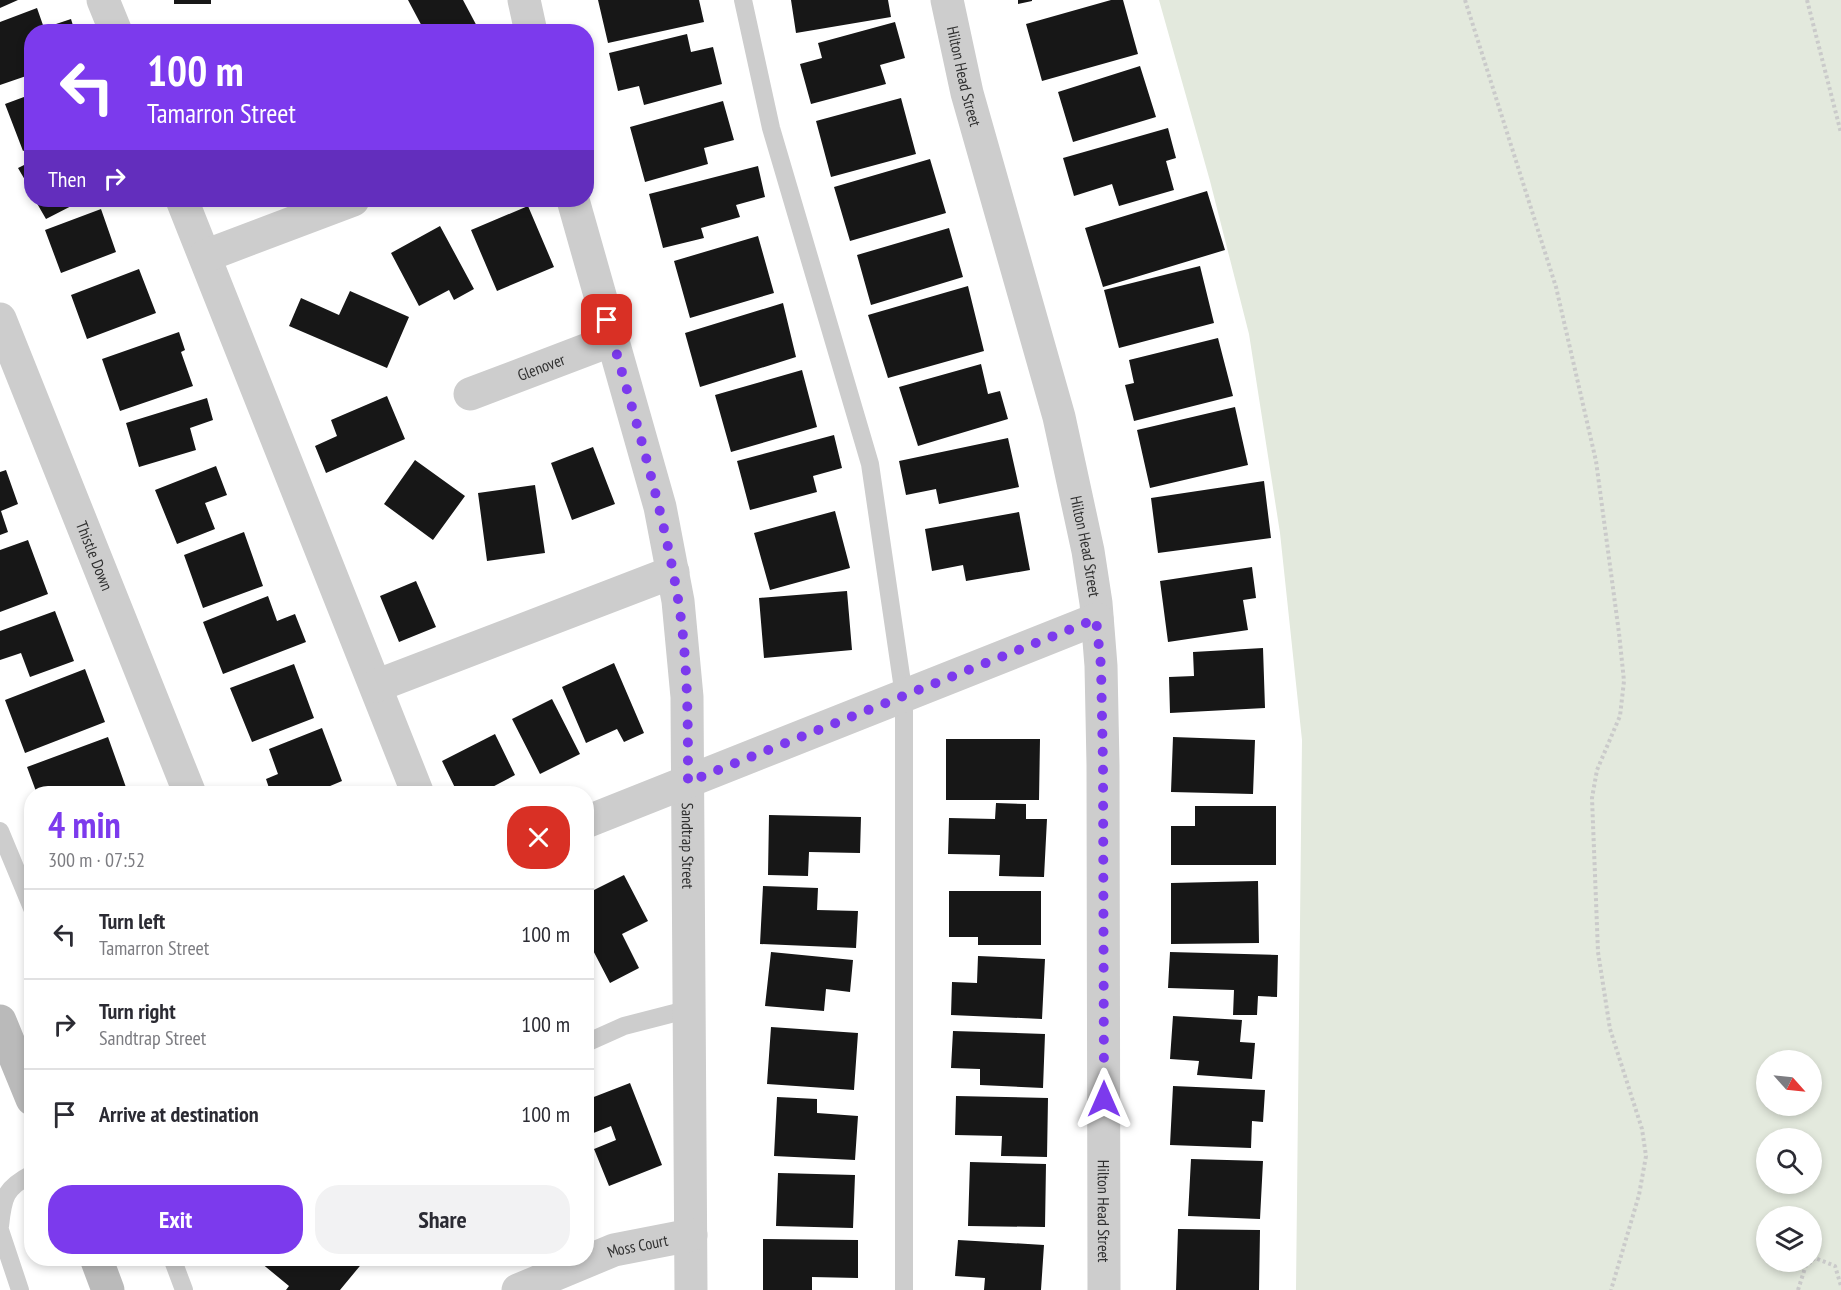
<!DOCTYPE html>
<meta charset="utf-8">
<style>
body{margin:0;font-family:"PT Sans Narrow",sans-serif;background:#f2f2f3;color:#2b2b33;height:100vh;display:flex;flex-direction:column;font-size:22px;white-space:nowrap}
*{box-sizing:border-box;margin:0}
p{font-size:20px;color:#7c7c81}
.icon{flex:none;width:33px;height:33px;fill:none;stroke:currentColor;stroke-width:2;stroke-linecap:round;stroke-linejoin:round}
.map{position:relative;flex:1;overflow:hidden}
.side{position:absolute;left:24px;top:786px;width:570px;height:480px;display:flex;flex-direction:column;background:#fff;border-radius:24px;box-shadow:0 3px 9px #0003}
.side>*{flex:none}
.top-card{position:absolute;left:24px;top:24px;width:570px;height:183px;border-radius:24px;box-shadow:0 3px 9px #0003;background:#7c3aed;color:#fff;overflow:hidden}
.needle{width:39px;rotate:117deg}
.controls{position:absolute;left:1756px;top:1050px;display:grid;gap:12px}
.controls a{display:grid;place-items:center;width:66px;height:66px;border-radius:50%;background:#fff;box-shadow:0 3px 9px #0003;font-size:30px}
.pin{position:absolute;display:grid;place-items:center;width:51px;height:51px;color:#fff;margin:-26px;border-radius:12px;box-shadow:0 3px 9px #0006}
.me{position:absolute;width:66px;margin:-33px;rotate:0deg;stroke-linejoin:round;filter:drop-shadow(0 0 4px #0008)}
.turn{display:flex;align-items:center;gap:21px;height:126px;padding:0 24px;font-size:27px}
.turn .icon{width:78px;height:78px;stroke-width:2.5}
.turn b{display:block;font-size:42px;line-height:51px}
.then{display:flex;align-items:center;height:57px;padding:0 24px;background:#0003;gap:12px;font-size:22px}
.round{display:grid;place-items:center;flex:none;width:63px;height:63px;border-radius:24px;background:#f2f2f3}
.headline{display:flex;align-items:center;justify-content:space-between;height:102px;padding:0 24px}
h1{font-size:36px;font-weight:800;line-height:45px;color:#7c3aed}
.cta{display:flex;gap:12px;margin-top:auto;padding:12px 24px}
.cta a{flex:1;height:69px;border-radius:24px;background:#7c3aed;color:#fff;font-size:24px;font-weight:800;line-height:69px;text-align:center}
.cta a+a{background:#f2f2f3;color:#2b2b33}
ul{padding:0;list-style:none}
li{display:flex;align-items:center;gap:18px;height:90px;padding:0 24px;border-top:2px solid #e1e1e2}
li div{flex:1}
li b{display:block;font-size:22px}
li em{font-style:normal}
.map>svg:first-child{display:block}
.green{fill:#e3e9dd;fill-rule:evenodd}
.building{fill:#171717}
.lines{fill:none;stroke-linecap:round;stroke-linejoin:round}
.path{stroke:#cacaca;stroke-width:4;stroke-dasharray:3 3;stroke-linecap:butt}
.lane{stroke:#cdcdcd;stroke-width:18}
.street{stroke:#cdcdcd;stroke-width:33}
.secondary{stroke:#bababa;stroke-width:33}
.route{stroke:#7c3aed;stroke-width:10;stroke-dasharray:0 18}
.labels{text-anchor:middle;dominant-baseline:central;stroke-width:6;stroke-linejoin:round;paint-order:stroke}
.street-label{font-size:16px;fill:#303030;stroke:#fff}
</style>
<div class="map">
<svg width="1841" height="1290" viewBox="0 0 1841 1290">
<rect width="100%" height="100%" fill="#fff"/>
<path class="green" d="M 1159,0 L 1841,0 L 1841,1290 L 1296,1290 L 1302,740 L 1280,533 L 1249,334 L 1210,181 ZM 1767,1060 L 1812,1060 L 1812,1106 L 1767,1106 ZM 1767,1138 L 1812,1138 L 1812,1184 L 1767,1184 ZM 1767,1216 L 1812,1216 L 1812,1262 L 1767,1262 Z"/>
<path class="building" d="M 0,0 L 18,0 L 0,8 Z
M 174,0 L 211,0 L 211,4 L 174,4 Z
M 408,0 L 463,0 L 480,32 L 425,32 Z
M 598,0 L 699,0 L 704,22 L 608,43 Z
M 791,0 L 888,0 L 891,17 L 796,33 Z
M 1018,0 L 1032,0 L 1032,1 L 1018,4 Z
M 1111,0 L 1123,0 L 1138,54 L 1042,81 L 1026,24 Z
M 37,8 L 44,28 L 71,19 L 75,32 L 32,32 L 32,74 L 0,85 L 0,22 Z
M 895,22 L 905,58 L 880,65 L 886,84 L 811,104 L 800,64 L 822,58 L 818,43 Z
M 687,34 L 691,52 L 713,47 L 722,84 L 644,105 L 639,86 L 618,91 L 609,53 Z
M 1140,66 L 1156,117 L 1073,142 L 1058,92 Z
M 32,94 L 32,147 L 23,151 L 5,104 Z
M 901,98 L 916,154 L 831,177 L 816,121 Z
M 723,101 L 734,140 L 704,148 L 708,164 L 645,182 L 630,127 Z
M 1168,128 L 1176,158 L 1166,161 L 1174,190 L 1119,206 L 1112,184 L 1074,196 L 1063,158 Z
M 930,159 L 946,213 L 850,241 L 834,187 Z
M 32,161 L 32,192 L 18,168 Z
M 758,166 L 765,197 L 736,205 L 740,217 L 701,228 L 704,238 L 663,248 L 649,194 Z
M 1207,191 L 1225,250 L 1103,287 L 1085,228 Z
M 35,200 L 83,200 L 46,219 Z
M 528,206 L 554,267 L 497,291 L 471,230 Z
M 101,209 L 116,252 L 61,273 L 45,230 Z
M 440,226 L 474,289 L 454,300 L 449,290 L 419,306 L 391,253 Z
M 949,228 L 963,277 L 871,305 L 857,255 Z
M 758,236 L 774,293 L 690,318 L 674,261 Z
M 1200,266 L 1214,323 L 1119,348 L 1104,290 Z
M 139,269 L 156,313 L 87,339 L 71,295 Z
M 968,286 L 984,351 L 888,378 L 868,315 Z
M 350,291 L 409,317 L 387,368 L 289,326 L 301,298 L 339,315 Z
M 783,303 L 796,357 L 700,387 L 685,333 Z
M 179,332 L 185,350 L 181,352 L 193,386 L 120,411 L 102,359 Z
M 1218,338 L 1233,396 L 1134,421 L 1125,385 L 1134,383 L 1129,360 Z
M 981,364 L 988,394 L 1000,391 L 1008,419 L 918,446 L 899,387 Z
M 802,370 L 817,427 L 731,452 L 715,395 Z
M 387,396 L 405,439 L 326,473 L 315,446 L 337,436 L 331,420 Z
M 207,398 L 213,420 L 190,428 L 196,450 L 139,467 L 126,423 Z
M 1235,407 L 1248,465 L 1150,488 L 1137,430 Z
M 834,435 L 842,468 L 813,476 L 817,492 L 750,510 L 737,461 Z
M 1008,438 L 1019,487 L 939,504 L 936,489 L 906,495 L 899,461 Z
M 593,447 L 615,504 L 572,520 L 551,463 Z
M 415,460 L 465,496 L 433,540 L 384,504 Z
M 216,466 L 227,495 L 205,503 L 215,529 L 177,544 L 155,490 Z
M 6,470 L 18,504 L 1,511 L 8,532 L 0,535 L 0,472 Z
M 1264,481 L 1271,538 L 1158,553 L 1151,498 Z
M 535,485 L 545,553 L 487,561 L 478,493 Z
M 835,511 L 850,568 L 770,590 L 754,533 Z
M 1019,512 L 1030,570 L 966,581 L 963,565 L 932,571 L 925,529 Z
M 244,532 L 263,586 L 203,608 L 184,555 Z
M 28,540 L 48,594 L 0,612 L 0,550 Z
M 1252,567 L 1256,598 L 1243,600 L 1248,630 L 1168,642 L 1160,581 Z
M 416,581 L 436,627 L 399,642 L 380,596 Z
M 847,591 L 852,650 L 764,658 L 759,598 Z
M 268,596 L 277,621 L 295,614 L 306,642 L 223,674 L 203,622 Z
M 55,611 L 74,661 L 30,677 L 21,653 L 0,660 L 0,631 Z
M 1263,648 L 1265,708 L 1170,713 L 1169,677 L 1194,676 L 1193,652 Z
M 614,663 L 644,733 L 624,742 L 617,729 L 586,743 L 562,687 Z
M 294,664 L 314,718 L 252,742 L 230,688 Z
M 85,669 L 105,722 L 25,753 L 5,700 Z
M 552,699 L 580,754 L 540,774 L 512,719 Z
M 322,728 L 342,781 L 311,794 L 271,794 L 266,779 L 278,774 L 269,749 Z
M 495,734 L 515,775 L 479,794 L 458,794 L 442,761 Z
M 108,737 L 128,793 L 37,794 L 27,767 Z
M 1173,737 L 1255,740 L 1253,794 L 1171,792 Z
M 946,739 L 1040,739 L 1039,800 L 946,800 Z
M 996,803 L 1026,804 L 1026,819 L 1047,819 L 1044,877 L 999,876 L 1000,855 L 948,854 L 949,818 L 995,819 Z
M 1195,806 L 1276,806 L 1276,865 L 1171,865 L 1171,826 L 1195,826 Z
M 769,815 L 861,817 L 860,853 L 809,852 L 808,876 L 768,875 Z
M 624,875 L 648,921 L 622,934 L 639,968 L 610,983 L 586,937 L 586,894 Z
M 1258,881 L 1259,943 L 1171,944 L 1171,883 Z
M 763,886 L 818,888 L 817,910 L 858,911 L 856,948 L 760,944 Z
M 949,891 L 1041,891 L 1041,945 L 978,945 L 978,937 L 949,937 Z
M 771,952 L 853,960 L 850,992 L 826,989 L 824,1011 L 765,1006 Z
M 1170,952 L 1278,955 L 1277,997 L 1258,996 L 1257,1015 L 1233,1015 L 1234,990 L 1168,988 Z
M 978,956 L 1045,959 L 1042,1019 L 951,1015 L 952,982 L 977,983 Z
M 1173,1016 L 1242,1020 L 1240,1042 L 1255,1043 L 1252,1079 L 1197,1075 L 1199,1061 L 1170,1059 Z
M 771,1027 L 858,1033 L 854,1090 L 767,1084 Z
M 953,1031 L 1045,1034 L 1043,1088 L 980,1085 L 980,1069 L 951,1068 Z
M 630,1083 L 662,1165 L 609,1186 L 594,1149 L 616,1140 L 611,1126 L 586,1136 L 586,1100 Z
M 1173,1086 L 1265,1090 L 1263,1122 L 1252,1121 L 1251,1148 L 1170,1145 Z
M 956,1096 L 1048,1098 L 1047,1157 L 1001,1156 L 1002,1136 L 955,1135 Z
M 777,1097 L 817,1099 L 817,1113 L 858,1116 L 855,1160 L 774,1156 Z
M 1191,1159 L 1263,1161 L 1260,1219 L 1188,1216 Z
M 970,1162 L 1046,1164 L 1045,1227 L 968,1226 Z
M 778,1173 L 855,1175 L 853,1228 L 776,1226 Z
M 1178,1229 L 1260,1230 L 1259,1290 L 1176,1290 Z
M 763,1239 L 858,1240 L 858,1278 L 812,1277 L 812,1290 L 763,1290 Z
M 958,1240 L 1044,1245 L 1041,1290 L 984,1290 L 985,1278 L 955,1276 Z
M 255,1258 L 360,1258 L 364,1261 L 340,1290 L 286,1290 L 289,1286 Z"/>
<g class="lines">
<path class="path" d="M 1465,0 L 1556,287 L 1596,461 L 1619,633 L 1624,681 L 1620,716 L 1597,770 L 1592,798 L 1598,952 L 1610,1029 L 1642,1129 L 1646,1156 L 1639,1195 L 1611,1290
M 1807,0 L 1841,133
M 1812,1260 L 1815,1258 L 1835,1266 L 1841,1286
M 1798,1290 L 1806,1265 L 1811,1262"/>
<path class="lane" d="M 743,0 L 771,128 L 870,464 L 904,696 L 904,1290
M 0,831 L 32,908
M 586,1043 L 624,1026 L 690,1009
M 0,1226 C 3,1197 5,1188 32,1174
M 0,1230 L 20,1290
M 172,1258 L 184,1290"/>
<g class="street">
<path d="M 103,0 L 116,32"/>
<path d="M 524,0 L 531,32"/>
<path id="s1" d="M 947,0 L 967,93 L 1059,417 L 1088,551 L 1096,603 L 1101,666 L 1103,765 L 1104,1290"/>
<path d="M 182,200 L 418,794"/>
<path id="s2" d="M 573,200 L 660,507 L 678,601 L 687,697 L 691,1290"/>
<path d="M 205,256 L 353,200"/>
<path id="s3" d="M 0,319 L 190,794"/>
<path id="s4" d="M 470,394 L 612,340"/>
<path d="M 376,686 L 673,572"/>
<path d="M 586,822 L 1097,619"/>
<path id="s5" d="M 518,1290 L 614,1250 L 691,1235"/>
</g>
<path class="secondary" d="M 0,1021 L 32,1099
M 96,1258 L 108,1290"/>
</g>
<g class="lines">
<path class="route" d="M 607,320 C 633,412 662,504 678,599 C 688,659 688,721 688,782 L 1096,619 L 1101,666 L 1103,765 L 1104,1099"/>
</g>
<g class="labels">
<g class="street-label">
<text stroke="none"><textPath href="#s1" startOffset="78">Hilton Head Street</textPath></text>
<text stroke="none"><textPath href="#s4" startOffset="76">Glenover</textPath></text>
<text stroke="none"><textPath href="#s1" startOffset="564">Hilton Head Street</textPath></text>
<text stroke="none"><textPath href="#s3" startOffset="255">Thistle Down</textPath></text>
<text stroke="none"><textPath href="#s2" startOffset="660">Sandtrap Street</textPath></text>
<text stroke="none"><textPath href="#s1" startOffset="1230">Hilton Head Street</textPath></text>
<text stroke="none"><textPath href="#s5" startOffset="128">Moss Court</textPath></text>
</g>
</g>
</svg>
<div class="controls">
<a><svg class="needle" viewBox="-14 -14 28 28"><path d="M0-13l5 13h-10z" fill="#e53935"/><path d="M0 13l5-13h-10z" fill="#7c7c81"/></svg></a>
<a><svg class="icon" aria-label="search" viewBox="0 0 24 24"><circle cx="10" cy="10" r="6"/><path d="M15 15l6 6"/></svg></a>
<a><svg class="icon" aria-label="layers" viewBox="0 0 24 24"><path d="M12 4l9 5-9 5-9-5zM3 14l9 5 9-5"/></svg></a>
</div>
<div class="pin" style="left:607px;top:320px;background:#d93025"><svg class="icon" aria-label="arrive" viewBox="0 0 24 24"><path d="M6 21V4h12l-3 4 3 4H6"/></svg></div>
<svg class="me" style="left:1104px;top:1099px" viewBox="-20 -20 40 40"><path d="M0-17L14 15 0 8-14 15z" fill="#7c3aed" stroke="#fff" stroke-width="4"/></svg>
<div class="top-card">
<div class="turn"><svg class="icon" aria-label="left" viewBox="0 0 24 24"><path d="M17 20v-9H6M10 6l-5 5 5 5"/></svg><div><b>100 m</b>Tamarron Street</div></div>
<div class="then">Then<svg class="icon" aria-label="right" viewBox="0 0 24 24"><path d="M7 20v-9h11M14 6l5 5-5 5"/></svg></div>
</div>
<section class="side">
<div class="headline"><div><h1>4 min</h1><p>300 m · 07:52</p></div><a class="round" style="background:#d93025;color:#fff"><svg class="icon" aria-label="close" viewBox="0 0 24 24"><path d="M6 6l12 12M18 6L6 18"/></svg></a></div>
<ul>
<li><svg class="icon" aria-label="left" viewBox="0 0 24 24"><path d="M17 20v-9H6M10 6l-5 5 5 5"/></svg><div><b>Turn left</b><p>Tamarron Street</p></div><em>100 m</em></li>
<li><svg class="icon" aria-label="right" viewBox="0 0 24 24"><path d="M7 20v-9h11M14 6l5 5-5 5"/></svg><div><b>Turn right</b><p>Sandtrap Street</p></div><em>100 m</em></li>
<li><svg class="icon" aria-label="arrive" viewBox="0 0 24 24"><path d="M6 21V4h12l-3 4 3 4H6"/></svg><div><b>Arrive at destination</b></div><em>100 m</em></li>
</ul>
<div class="cta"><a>Exit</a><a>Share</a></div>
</section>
</div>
